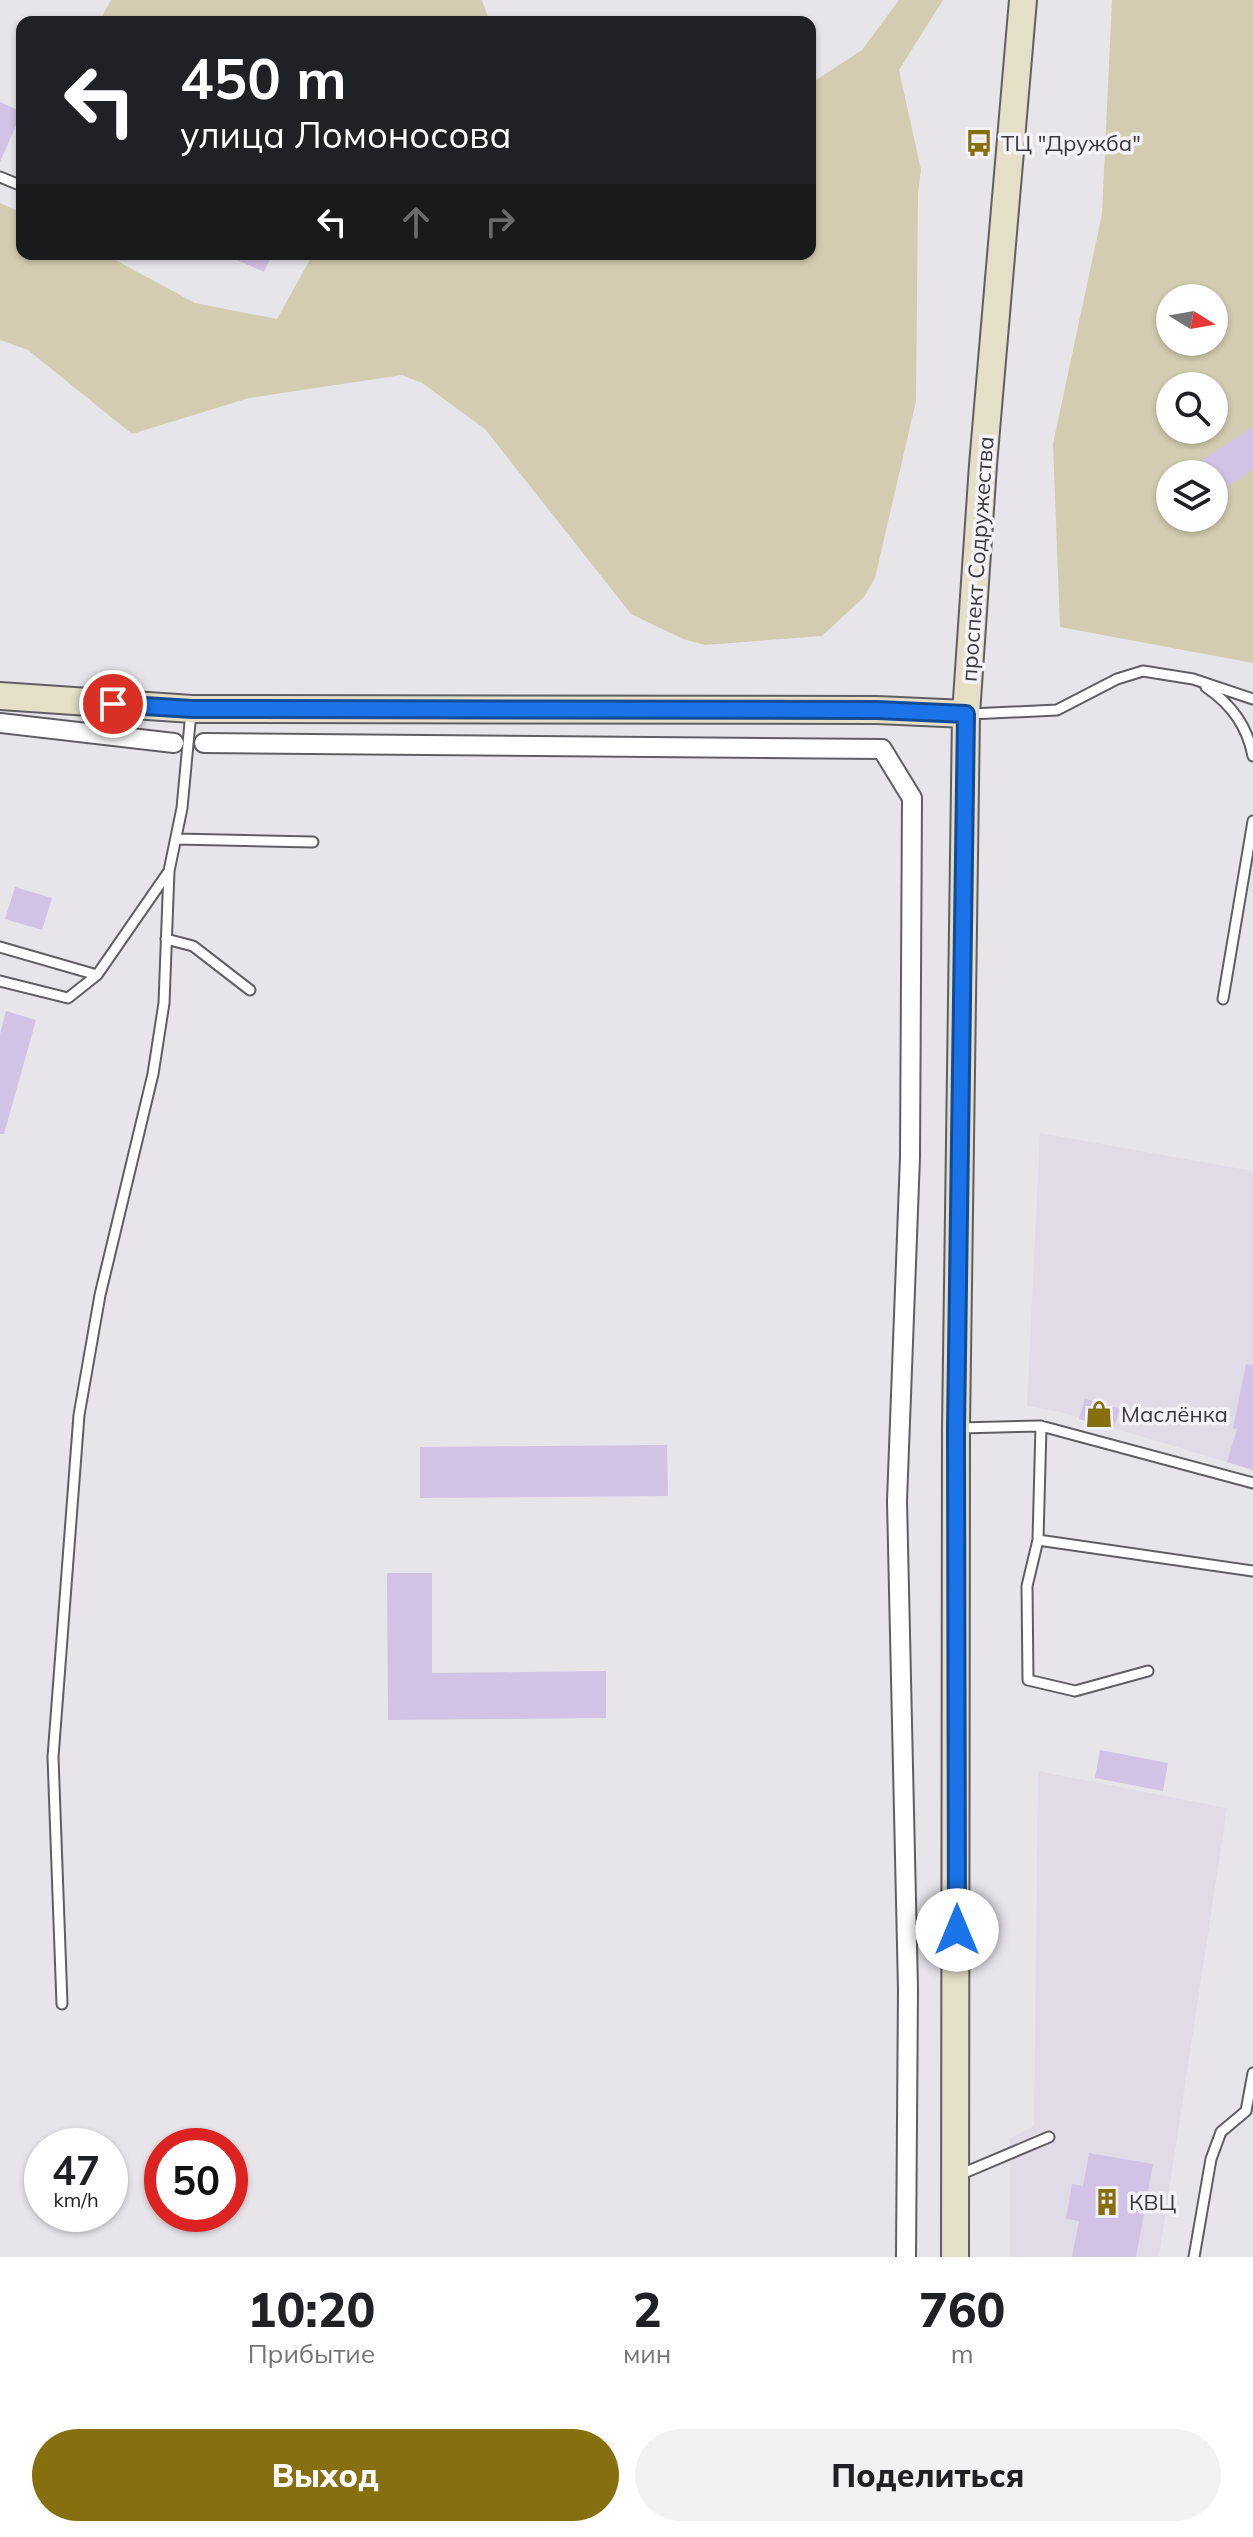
<!DOCTYPE html>
<html lang="ru">
<meta charset="utf-8">
<style>
body{margin:0;font-family:Mulish,sans-serif;background:#f2f2f2;color:#202124;height:100vh;display:flex;flex-direction:column;font-size:30px;white-space:nowrap}
*{box-sizing:border-box;margin:0}
p{font-size:26px;color:#757577}
.icon{flex:none;width:44px;height:44px;fill:none;stroke:currentColor;stroke-width:2;stroke-linecap:round;stroke-linejoin:round}
.map{position:relative;height:2257px;overflow:hidden}
.details{display:flex;flex-direction:column;background:#fff;flex:1}
.details>*{flex:none}
.top-card{position:absolute;left:16px;top:16px;width:800px;height:244px;border-radius:16px;box-shadow:0 2px 6px #0004;background:#202124;color:#fff;overflow:hidden}
.needle{width:52px;rotate:101deg}
.tools{position:absolute;left:1156px;top:284px;display:grid;gap:16px}
.tools a{display:grid;place-items:center;width:72px;height:72px;border-radius:50%;background:#fff;box-shadow:0 2px 6px #0004;font-size:40px}
.speed{position:absolute;left:24px;top:2128px;display:flex;gap:16px;font-size:40px;font-weight:700;text-align:center}
.speed>*{display:grid;place-content:center;width:104px;height:104px;border-radius:50%;background:#fff;box-shadow:0 2px 6px #0004;line-height:1}
.speed small{font-size:20px;font-weight:400}
.speed .limit{border:12px solid #d22;background:#fff;color:#111}
.pin{position:absolute;display:grid;place-items:center;width:68px;height:68px;color:#fff;margin:-34px;border:4px solid #fff;border-radius:50%;box-shadow:0 2px 8px #0007}
.me{position:absolute;width:88px;margin:-44px;rotate:0deg;stroke-linejoin:round;filter:drop-shadow(0 0 6px #0008)}
.turn{display:flex;align-items:center;gap:28px;height:168px;padding:0 32px;font-size:36px}
.turn .icon{width:104px;height:104px;stroke-width:2.5}
.turn b{display:block;font-size:56px;line-height:68px}
.lanes{display:flex;align-items:center;height:76px;padding:0 32px;background:#0003;justify-content:center;gap:40px;direction:ltr}
.lanes .off{opacity:.35}
.eta{display:flex;justify-content:space-evenly;align-items:center;height:136px;text-align:center}
.eta b{font-size:48px;font-weight:800;line-height:56px}
.button{display:flex;gap:16px;margin-top:auto;padding:16px 32px}
.button a{flex:1;height:92px;border-radius:48px;background:#866f0e;color:#fff;font-size:32px;font-weight:800;line-height:92px;text-align:center}
.button a+a{background:#f2f2f2;color:#202124}
.map>svg:first-child{display:block}
.built{fill:#e1dbe8}
.green{fill:#d4ccb0;fill-rule:evenodd}
.building{fill:#d2c2e6}
.lines{fill:none;stroke-linecap:round;stroke-linejoin:round}
.lane-casing{stroke:#605e63;stroke-width:13}
.street-casing{stroke:#605e63;stroke-width:22}
.secondary-casing{stroke:#605e63;stroke-width:30}
.lane{stroke:#fff;stroke-width:9}
.street{stroke:#fff;stroke-width:18}
.secondary{stroke:#e5dfc7;stroke-width:26}
.route-casing{stroke:#114b97;stroke-width:20}
.route{stroke:#1a73e8;stroke-width:14}
.labels{text-anchor:middle;dominant-baseline:central;stroke-width:7;stroke-linejoin:round;paint-order:stroke}
.poi-label{font-size:22px;fill:#3a393b;stroke:#f4f2f8;text-anchor:start}
.street-label{font-size:22px;fill:#3a393b;stroke:#f4f2f8}
</style>
<div class="map">
<svg width="1253" height="2257" viewBox="0 0 1253 2257">
<rect width="100%" height="100%" fill="#e7e5ea"/>
<path class="built" d="M 1040,1133 L 1253,1171 L 1253,1470 L 1060,1412 L 1027,1406 Z
M 1038,1771 L 1227,1808 L 1159,2257 L 1010,2257 L 1010,2138 L 1034,2126 Z"/>
<path class="green" d="M 111,0 L 482,0 L 490,22 L 111,22 L 101,18 Z
M 899,0 L 943,0 L 899,70 L 921,170 L 918,193 L 916,401 L 875,578 L 864,597 L 822,636 L 705,645 L 683,639 L 631,614 L 485,429 L 422,383 L 402,375 L 249,398 L 132,434 L 28,350 L 0,340 L 0,203 L 22,213 L 22,254 L 104,254 L 195,303 L 277,319 L 313,254 L 810,254 L 810,84 L 862,50 Z
M 1112,0 L 1253,0 L 1253,663 L 1060,627 L 1053,444 L 1102,214 ZM 1170,298 L 1214,298 L 1214,342 L 1170,342 ZM 1170,386 L 1214,386 L 1214,430 L 1170,430 ZM 1170,474 L 1214,474 L 1214,518 L 1170,518 Z"/>
<path class="building" d="M 0,102 L 22,112 L 0,162 Z
M 224,254 L 272,254 L 264,272 Z
M 1253,427 L 1253,470 L 1214,495 L 1214,474 L 1181,474 Z
M 15,887 L 52,898 L 42,930 L 5,919 Z
M 6,1011 L 36,1020 L 4,1134 L 0,1134 L 0,1034 Z
M 1246,1364 L 1253,1365 L 1253,1470 L 1227,1462 L 1237,1429 L 1233,1428 Z
M 1085,1399 L 1120,1409 L 1113,1430 L 1079,1419 Z
M 667,1445 L 668,1496 L 420,1498 L 420,1447 Z
M 387,1573 L 432,1573 L 432,1673 L 606,1671 L 606,1718 L 388,1720 Z
M 1100,1750 L 1168,1763 L 1163,1791 L 1095,1778 Z
M 1089,2153 L 1153,2164 L 1136,2257 L 1072,2257 L 1079,2221 L 1066,2219 L 1072,2184 L 1083,2186 Z"/>
<g class="lines">
<g class="lane-casing">
<path id="lane" d="M 0,177 L 22,186
M 1206,687 C 1232,705 1247,726 1253,756
M 970,714 L 1057,710 L 1117,679 L 1143,671 L 1193,679 L 1253,699
M 177,839 L 313,842
M 166,939 L 193,946 L 250,990
M 0,947 L 97,975 L 169,871 L 182,808 L 191,712
M 0,981 L 68,998 L 97,975
M 1223,999 L 1253,821
M 1041,1426 L 1038,1540 L 1027,1586 L 1028,1680 L 1075,1691 L 1148,1671
M 960,1428 L 1041,1426 L 1253,1483
M 1038,1540 L 1253,1571
M 62,2004 L 53,1757 L 79,1415 L 100,1295 L 153,1074 L 164,1003 L 169,871
M 959,2175 L 1049,2137
M 1194,2257 L 1211,2159 L 1221,2132 L 1246,2111 L 1253,2073"/>
</g>
<g class="street-casing">
<path id="street" d="M 0,723 L 174,743
M 204,743 L 882,749 L 912,798 L 910,1157 L 897,1501 L 908,1989 L 906,2257"/>
</g>
<g class="secondary-casing">
<path id="secondary" d="M 0,696 L 192,709 L 877,710 L 966,714
M 955,2257 L 956,1428 L 966,714 L 983,465 L 1023,0"/>
</g>
<use href="#lane" class="lane"/>
<use href="#street" class="street"/>
<use href="#secondary" class="secondary"/>
</g>
<g class="lines">
<g class="route-casing">
<path id="route" d="M 113,704 L 192,709 L 877,710 L 966,714 L 956,1428 L 957,1930"/>
</g>
<use href="#route" class="route"/>
</g>
<defs>
<g id="bus-bare" transform="scale(2.16)"><path d="M-5-6H5V4H4V6H2V4H-2V6H-4V4H-5ZM-3.5-4V0h7V-4ZM-3.5 1.2v1.5H-2V1.2ZM2 1.2v1.5H3.5V1.2Z" fill="#866f0e" stroke="#f4f2f8" stroke-width="2.5" paint-order="stroke"/></g>
<g id="shop-bare" transform="scale(2.16)"><path d="M-5-2.5h2.3a2.7 3.5 0 0 1 5.4 0H5L5.5 6h-11ZM-1.5-2.5h3a1.5 2.3 0 0 0-3 0Z" fill="#866f0e" stroke="#f4f2f8" stroke-width="2.5" paint-order="stroke"/></g>
<g id="building-bare" transform="scale(2.16)"><path d="M-4-6H4V6H1V3H-1V6H-4ZM-2.5-4.3h1.7v1.8h-1.7ZM.8-4.3h1.7v1.8H.8ZM-2.5-1h1.7V.8h-1.7ZM.8-1h1.7V.8H.8Z" fill="#866f0e" stroke="#f4f2f8" stroke-width="2.5" paint-order="stroke"/></g>
</defs>
<g fill-rule="evenodd">
<use href="#bus-bare" x="979" y="143"/>
<use href="#shop-bare" x="1099" y="1414"/>
<use href="#building-bare" x="1107" y="2202"/>
</g>
<g class="labels">
<g class="poi-label">
<text x="1001" y="143">ТЦ "Дружба"</text>
<text x="1121" y="1414">Маслёнка</text>
<text x="1129" y="2202">КВЦ</text>
</g>
<g class="street-label">
<text transform="translate(977 559) rotate(-86)">проспект Содружества</text>
</g>
</g>
</svg>
<div class="tools">
<a><svg class="needle" viewBox="-14 -14 28 28"><path d="M0-13l5 13h-10z" fill="#e53935"/><path d="M0 13l5-13h-10z" fill="#757577"/></svg></a>
<a><svg class="icon" aria-label="search" viewBox="0 0 24 24"><circle cx="10" cy="10" r="6"/><path d="M15 15l6 6"/></svg></a>
<a><svg class="icon" aria-label="layers" viewBox="0 0 24 24"><path d="M12 4l9 5-9 5-9-5zM3 14l9 5 9-5"/></svg></a>
</div>
<div class="speed"><div>47<small>km/h</small></div><div class="limit">50</div></div>
<div class="pin" style="left:113px;top:704px;background:#d93025"><svg class="icon" aria-label="arrive" viewBox="0 0 24 24"><path d="M6 21V4h12l-3 4 3 4H6"/></svg></div>
<svg class="me" style="left:957px;top:1930px" viewBox="-20 -20 40 40"><circle r="19" fill="#fff"/><path d="M0-13L10 11 0 6-10 11z" fill="#1a73e8"/></svg>
<div class="top-card">
<div class="turn"><svg class="icon" aria-label="left" viewBox="0 0 24 24"><path d="M17 20v-9H6M10 6l-5 5 5 5"/></svg><div><b>450 m</b>улица Ломоносова</div></div>
<div class="lanes"><svg class="icon" aria-label="left" viewBox="0 0 24 24"><path d="M17 20v-9H6M10 6l-5 5 5 5"/></svg><svg class="icon off" aria-label="ahead" viewBox="0 0 24 24"><path d="M12 20V5M6 11l6-6 6 6"/></svg><svg class="icon off" aria-label="right" viewBox="0 0 24 24"><path d="M7 20v-9h11M14 6l5 5-5 5"/></svg></div>
</div>
</div>
<section class="details">
<div class="eta">
<div><b>10:20</b><p>Прибытие</p></div>
<div><b>2</b><p>мин</p></div>
<div><b>760</b><p>m</p></div>
</div>
<div class="button"><a>Выход</a><a>Поделиться</a></div>
</section>
